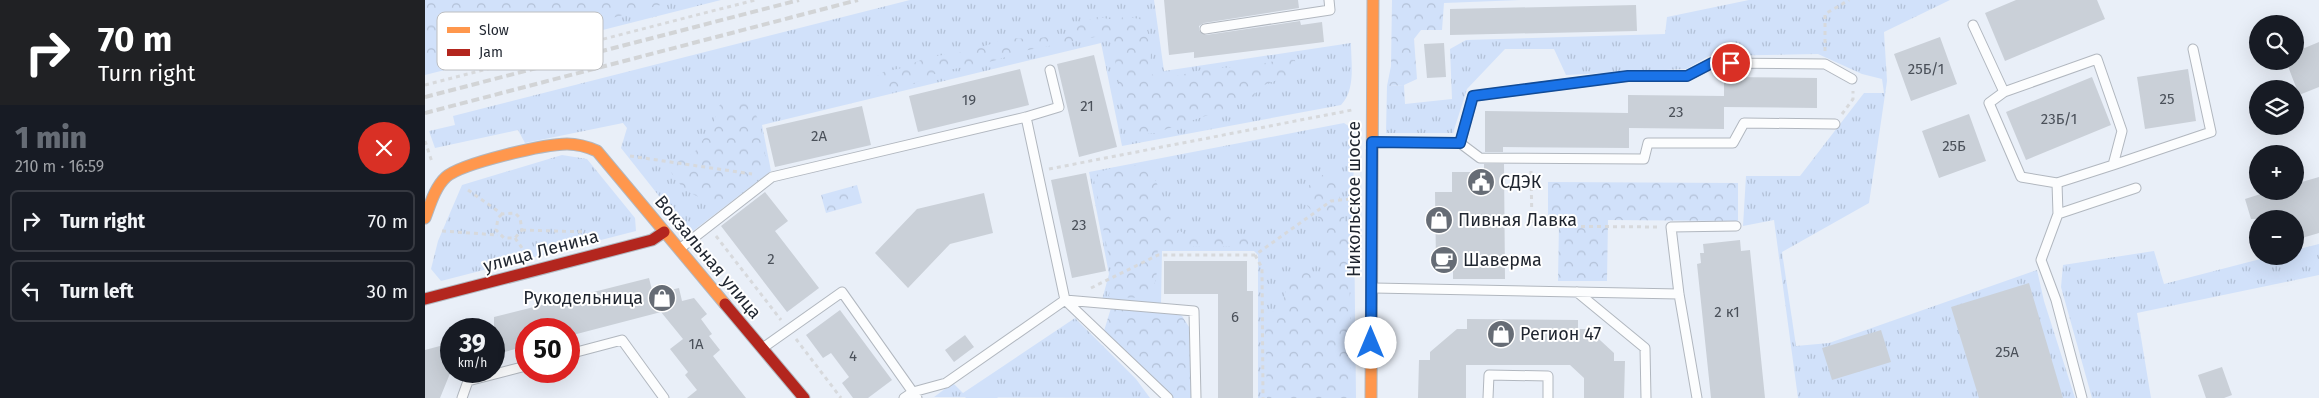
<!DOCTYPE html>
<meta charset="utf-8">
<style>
body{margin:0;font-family:"Fira Sans",sans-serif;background:#20242c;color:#f1f3f6;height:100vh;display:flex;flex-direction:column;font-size:19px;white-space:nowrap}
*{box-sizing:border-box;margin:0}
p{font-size:16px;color:#9ea1a6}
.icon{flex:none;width:28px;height:28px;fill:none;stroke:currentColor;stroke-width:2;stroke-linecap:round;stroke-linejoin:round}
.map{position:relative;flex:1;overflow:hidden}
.side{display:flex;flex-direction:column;background:#171b24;width:425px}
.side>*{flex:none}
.top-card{background:#202124;color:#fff;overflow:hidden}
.tools{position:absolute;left:1824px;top:15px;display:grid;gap:10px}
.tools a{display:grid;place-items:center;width:55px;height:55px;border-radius:50%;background:#171b24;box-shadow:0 5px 20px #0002;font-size:25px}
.speed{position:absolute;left:15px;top:318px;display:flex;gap:10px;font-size:25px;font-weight:700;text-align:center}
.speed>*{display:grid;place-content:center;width:65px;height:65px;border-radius:50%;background:#171b24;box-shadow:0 5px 20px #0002;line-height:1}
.speed small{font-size:12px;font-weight:400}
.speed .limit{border:8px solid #d22;background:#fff;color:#111}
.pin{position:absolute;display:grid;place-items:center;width:42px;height:42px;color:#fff;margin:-21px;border:2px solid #fff;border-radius:50%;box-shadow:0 1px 5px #0007}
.me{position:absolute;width:55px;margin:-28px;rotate:0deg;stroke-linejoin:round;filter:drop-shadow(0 0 4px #0008)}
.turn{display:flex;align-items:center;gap:18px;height:105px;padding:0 15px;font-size:22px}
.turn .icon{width:65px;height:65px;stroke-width:2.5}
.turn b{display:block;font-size:35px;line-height:42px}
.round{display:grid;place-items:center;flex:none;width:52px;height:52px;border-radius:26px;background:#20242c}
.summary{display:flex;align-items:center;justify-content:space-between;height:85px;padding:0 15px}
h1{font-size:30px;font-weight:800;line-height:38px;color:#666c75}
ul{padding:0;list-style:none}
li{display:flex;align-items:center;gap:15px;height:62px;margin:0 10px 8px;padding:0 5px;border:2px solid #363941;border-radius:8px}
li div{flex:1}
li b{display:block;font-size:19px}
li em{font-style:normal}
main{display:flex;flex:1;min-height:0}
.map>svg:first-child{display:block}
.grass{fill:url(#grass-tufts)}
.forest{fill:url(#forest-crowns)}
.pitch{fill:#d1e1fa}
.building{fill:#cad0d8}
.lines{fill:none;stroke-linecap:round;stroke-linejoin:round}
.lane-casing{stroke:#b1b7bf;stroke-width:11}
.slow-casing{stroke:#b1b7bf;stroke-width:13}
.jam-casing{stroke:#b1b7bf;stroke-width:13}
.path{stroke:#d7d9dc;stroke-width:3;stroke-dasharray:4 4;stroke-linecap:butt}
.lane{stroke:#fcfdfe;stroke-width:9}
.slow{stroke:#ff974d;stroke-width:11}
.jam{stroke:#b3261e;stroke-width:11}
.rail{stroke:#d2d4d6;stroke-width:4;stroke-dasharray:8 4;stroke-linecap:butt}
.route-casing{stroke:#114b97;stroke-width:12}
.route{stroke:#1a73e8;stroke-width:9}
.labels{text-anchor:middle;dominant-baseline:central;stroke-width:4;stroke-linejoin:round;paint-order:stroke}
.number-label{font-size:15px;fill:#4a5059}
.poi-label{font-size:18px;fill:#1f252f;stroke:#fff;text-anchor:start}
.street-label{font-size:18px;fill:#1f252f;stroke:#fff}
.key{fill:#fff;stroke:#bcbec1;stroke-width:1}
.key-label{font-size:14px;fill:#1f252f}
</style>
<main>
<section class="side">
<div class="top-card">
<div class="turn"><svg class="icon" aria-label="right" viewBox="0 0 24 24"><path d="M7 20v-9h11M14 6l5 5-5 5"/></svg><div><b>70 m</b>Turn right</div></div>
</div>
<div class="summary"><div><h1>1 min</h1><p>210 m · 16:59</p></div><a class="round" style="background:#d93025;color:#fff"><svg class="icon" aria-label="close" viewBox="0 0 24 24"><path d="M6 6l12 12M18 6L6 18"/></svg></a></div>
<ul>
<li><svg class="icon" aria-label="right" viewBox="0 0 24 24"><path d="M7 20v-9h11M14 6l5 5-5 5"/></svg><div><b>Turn right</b></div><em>70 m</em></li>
<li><svg class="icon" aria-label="left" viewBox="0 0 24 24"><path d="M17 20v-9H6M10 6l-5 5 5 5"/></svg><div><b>Turn left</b></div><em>30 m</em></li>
</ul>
</section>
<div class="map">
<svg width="1894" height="398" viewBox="0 0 1894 398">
<defs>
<pattern id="grass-tufts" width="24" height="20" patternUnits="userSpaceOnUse" patternTransform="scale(1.25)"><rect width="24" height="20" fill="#d1e1fa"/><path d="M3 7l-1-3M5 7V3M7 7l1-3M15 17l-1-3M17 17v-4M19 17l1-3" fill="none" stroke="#b3c1d7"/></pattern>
<pattern id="forest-crowns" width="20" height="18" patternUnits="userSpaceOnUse" patternTransform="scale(1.25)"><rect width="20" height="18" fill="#d1e1fa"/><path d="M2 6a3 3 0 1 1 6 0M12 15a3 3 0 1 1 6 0" fill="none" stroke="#b3c1d7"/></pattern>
</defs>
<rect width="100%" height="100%" fill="#e9eff8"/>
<path class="grass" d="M 0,0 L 296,0 L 0,75 Z
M 485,0 L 729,0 L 739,71 L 926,43 C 926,64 931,89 916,105 L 697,146 L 676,43 L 337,125 L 346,171 L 264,234 L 196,148 L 202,128 L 198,123 L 100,143 L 93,130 L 10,148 L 4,131 L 30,125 L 28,116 Z
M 1324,0 L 1525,0 L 1459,32 L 1462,81 L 1444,203 L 1357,252 L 1371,346 L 1404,343 L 1612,270 L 1619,301 L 1650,398 L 1373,398 L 1349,220 L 1318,226 L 1321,176 L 1375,176 L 1439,93 L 1459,93 L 1457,79 L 1437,74 L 1393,54 L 1284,56 L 1261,69 L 1141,75 L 1129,49 L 1080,49 L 1042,89 L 1028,133 L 961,133 L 962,86 L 979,85 L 980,104 L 1027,99 L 1025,49 L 1041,40 L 1240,34 L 1242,17 Z
M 919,123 L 928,129 L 931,398 L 833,398 L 833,255 L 829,251 L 737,251 L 736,304 L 677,300 L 684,274 L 664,172 Z
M 137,155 L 162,159 L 210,218 L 211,231 L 16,281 L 6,269 L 13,241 L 37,185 Z
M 1894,244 L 1894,275 L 1712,313 L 1726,398 L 1667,398 L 1636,287 L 1638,265 L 1729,251 L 1739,284 L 1847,256 L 1870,256 L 1870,250 Z
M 650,318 L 711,379 L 725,398 L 509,397 L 528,383 L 538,393 Z"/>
<path class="forest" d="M 0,0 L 254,0 L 1,68 Z
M 967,0 L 1096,0 L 1019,3 L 1017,30 L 996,30 L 989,39 L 992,79 L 979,85 L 962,86 L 966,66 Z
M 673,17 L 690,20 L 699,17 L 717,19 C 725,33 729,54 723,70 L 729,76 L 747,77 L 781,69 L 825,66 L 861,59 L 870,60 L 871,69 L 865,75 L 839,85 L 820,104 L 811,104 L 795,111 L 730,133 L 707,136 L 698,120 L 694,83 L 688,48 L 684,40 L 675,36 L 603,50 L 568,61 L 514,72 L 478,88 L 459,89 L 450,86 L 451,77 L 458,72 L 477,68 L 503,57 L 540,52 L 585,38 L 605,39 L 640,35 L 663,20 Z
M 304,98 C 339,99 337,140 342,166 L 340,171 C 332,178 323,187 313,193 C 286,209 258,195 245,170 C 250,158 265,159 272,149 C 276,142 283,133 287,126 C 293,114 290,104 304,98 Z
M 711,165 L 724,167 L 740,201 L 746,224 L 759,234 L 823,235 L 826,239 L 823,246 L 738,247 L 733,248 C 731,263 736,293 716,297 C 706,299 693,296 684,296 L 687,274 L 669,180 C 673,166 699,167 711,165 Z
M 903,172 L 912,175 L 916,205 L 924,237 L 926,398 L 842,398 L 840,320 L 858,301 L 865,276 L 868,273 C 878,269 885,272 890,281 L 898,281 C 900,271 902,237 899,227 C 895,217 886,211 880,203 C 871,191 895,176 903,172 Z
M 1123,182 L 1313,183 L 1313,221 L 1183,220 L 1182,281 L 1133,281 L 1134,223 L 1123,222 Z
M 432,185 L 437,203 L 401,213 L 396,195 Z
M 686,308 L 749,312 L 757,316 L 764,327 L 767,398 L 748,398 L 679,331 Z"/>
<path class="pitch" d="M 560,382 L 573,398 L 541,398 L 540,397 Z"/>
<path class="building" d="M 739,0 L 873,0 L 874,8 L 779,23 L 774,26 L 774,30 L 781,35 L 875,21 L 876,25 L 897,22 L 899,42 L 769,58 L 769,52 L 744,55 Z
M 1591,0 L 1672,0 L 1680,19 L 1580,61 L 1560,13 Z
M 1211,5 L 1212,31 L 1025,35 L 1025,9 Z
M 1515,37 L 1532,84 L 1486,101 L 1469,54 Z
M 1894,42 L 1894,87 L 1874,95 L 1861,61 L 1870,61 L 1870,52 Z
M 1019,43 L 1021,77 L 1002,78 L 999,44 Z
M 669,55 L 692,147 L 654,157 L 632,64 Z
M 595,69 L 604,105 L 493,132 L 484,96 Z
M 1763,69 L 1771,121 L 1720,129 L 1712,77 Z
M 1299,77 L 1392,78 L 1392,108 L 1299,107 L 1299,129 L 1204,128 L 1204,148 L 1078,147 L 1078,152 L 1060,152 L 1060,111 L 1203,113 L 1203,95 L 1299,96 Z
M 1667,77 L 1686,125 L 1601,160 L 1581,112 Z
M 437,106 L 446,145 L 350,167 L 341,128 Z
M 1544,114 L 1561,161 L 1514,178 L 1497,131 Z
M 1059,164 L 1079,164 L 1080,279 L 1028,279 L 1028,263 L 1011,263 L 1010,192 L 1027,192 L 1027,172 L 1059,172 Z
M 661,173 L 681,271 L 647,278 L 626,180 Z
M 1894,177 L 1894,233 L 1870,240 L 1870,219 L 1826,219 L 1820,199 L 1845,191 L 1870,191 L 1870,184 Z
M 340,192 L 363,221 L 350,231 L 394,288 L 362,312 L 296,226 Z
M 559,193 L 568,233 L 525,244 L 483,288 L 450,253 L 492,209 Z
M 1315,240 L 1316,251 L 1325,250 L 1340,398 L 1286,398 L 1272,264 L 1276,263 L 1275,253 L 1279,253 L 1278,244 Z
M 739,261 L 822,261 L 822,291 L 828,291 L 828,398 L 793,398 L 793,294 L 739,294 Z
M 224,278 L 228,294 L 254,288 L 257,301 L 269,298 L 282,314 L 276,319 L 287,334 L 284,336 L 295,350 L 288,356 L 321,398 L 262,398 L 272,390 L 260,375 L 263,372 L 245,349 L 258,339 L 236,312 L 144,336 L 144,329 L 101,329 L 101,346 L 69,355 L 69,317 Z
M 1604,283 L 1638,398 L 1554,398 L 1526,307 Z
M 415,310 L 467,380 L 443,398 L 428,398 L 417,383 L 424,377 L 406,353 L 398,358 L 381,335 Z
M 1042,319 L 1153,320 L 1153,329 L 1163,329 L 1189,353 L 1189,361 L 1200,361 L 1199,398 L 1159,398 L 1159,378 L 1145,365 L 1041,365 L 1041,398 L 993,398 L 994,360 L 1005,360 L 1005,352 L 1032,329 L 1042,329 Z
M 1456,330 L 1466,362 L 1407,380 L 1397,348 Z
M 540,335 L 549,347 L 529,362 L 520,350 Z
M 26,343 L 26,371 L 15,398 L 0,398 L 0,350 Z
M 1797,367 L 1807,395 L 1799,398 L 1781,398 L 1773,375 Z"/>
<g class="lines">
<g class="lane-casing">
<path id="lane" d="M 1548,25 L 1579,92
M 780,29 L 905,10 L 904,0
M 1672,59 L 1697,131 L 1688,165 L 1632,183 L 1596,177 L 1564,103 L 1579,92 Z
M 601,117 L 640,300 L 743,398
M 950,142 L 1035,143 L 1055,158 L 1219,159 L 1223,143 L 1308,143 L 1319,123 L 1410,124
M 1035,143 L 1048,96 L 1203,76 L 1262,76 L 1287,63 L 1400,64 L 1427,79
M 1688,165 L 1786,132 L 1768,49
M 1632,183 L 1633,214 L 1616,260 L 1631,300 L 1657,398
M 1633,214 L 1711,188
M 257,247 L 347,177 L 601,117 L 634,107 L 625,70
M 949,288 L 1254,294
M 1152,292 L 1220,348 L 1221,398
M 339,347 L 417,292 L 492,398
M 144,354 L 197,340 L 239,398
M 37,398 L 43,381 L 101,366
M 479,398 L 488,392 L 521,383 L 640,300 L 769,311 L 771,398
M 1063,398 L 1064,375 L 1123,376 L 1123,398
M 1272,398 L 1254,294 L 1246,227 L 1311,226"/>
</g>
<g class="slow-casing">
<path id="slow" d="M 0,218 C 5,205 10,187 21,177 C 37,163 120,144 142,144 C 153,144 163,147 172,151 L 300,304
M 946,398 L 948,0"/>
</g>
<g class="jam-casing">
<path id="jam" d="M 0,299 L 227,240 L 239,232
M 300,304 L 379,398"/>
</g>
<path class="path" d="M 1400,51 L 1400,14 L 1424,0
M 0,85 L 330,0
M 1417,114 L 1428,99 L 1428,91
M 0,141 L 7,162
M 205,156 L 327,174
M 624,169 L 927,110
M 1106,171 L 1107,226 L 1233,227
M 43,190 L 77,214 L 90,213 L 95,218 L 97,230 L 90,238 L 79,238 L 71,230 L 73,218 L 77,214
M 97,230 L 161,232
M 17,231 L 73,235
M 291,236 L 356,320
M 90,238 L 100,252
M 830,255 L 837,268 L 838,398
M 666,288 L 733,255 L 830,255 L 906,201 L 925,199
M 371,339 L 416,398"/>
<use href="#lane" class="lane"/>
<use href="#slow" class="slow"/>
<use href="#jam" class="jam"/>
<path class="rail" d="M 0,97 L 374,0
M 0,113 L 433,0"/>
</g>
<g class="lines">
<g class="route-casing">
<path id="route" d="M 946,343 L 947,142 L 1035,143 L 1048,96 L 1203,76 L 1262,76 L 1287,63 L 1306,63"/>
</g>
<use href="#route" class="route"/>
</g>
<defs>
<g id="civic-disc" transform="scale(1.4375)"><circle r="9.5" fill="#666c75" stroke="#fff"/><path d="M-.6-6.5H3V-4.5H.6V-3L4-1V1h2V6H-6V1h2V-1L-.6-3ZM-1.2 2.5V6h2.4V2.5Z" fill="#fff"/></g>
<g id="shop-disc" transform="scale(1.4375)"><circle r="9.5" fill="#666c75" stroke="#fff"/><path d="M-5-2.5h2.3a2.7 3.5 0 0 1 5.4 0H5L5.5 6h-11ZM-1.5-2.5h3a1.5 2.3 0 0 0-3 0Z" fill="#fff"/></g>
<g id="cafe-disc" transform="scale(1.4375)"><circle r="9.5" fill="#666c75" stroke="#fff"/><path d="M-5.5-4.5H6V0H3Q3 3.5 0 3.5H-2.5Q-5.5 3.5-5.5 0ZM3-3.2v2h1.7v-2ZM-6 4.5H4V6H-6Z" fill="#fff"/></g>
</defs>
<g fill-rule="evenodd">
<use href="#civic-disc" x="1056" y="182"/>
<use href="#shop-disc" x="1014" y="220"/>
<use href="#cafe-disc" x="1019" y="260"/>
<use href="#shop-disc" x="237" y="298"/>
<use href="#shop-disc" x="1076" y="334"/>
</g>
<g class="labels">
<g class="number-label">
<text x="1501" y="69">25Б/1</text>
<text x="1742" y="99">25</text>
<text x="544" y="100">19</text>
<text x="662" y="106">21</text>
<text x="1251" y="112">23</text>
<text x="1634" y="119">23Б/1</text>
<text x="394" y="136">2А</text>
<text x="1529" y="146">25Б</text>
<text x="654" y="225">23</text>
<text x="346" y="259">2</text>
<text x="1302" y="312">2 к1</text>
<text x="810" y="317">6</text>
<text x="271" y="344">1А</text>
<text x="1582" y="352">25А</text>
<text x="428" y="356">4</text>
</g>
<g class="poi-label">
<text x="1075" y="182">СДЭК</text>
<text x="1033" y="220">Пивная Лавка</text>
<text x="1038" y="260">Шаверма</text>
<text x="218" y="298" text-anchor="end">Рукодельница</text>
<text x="1095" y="334">Регион 47</text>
</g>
<g class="street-label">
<text transform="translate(929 199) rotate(-90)">Никольское шоссе</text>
<text transform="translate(116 251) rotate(-15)">улица Ленина</text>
<text transform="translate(283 257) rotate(50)">Вокзальная улица</text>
</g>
</g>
<rect x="12" y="12" width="166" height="58" rx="8" class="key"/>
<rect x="22" y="27" width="23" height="6" fill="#ff974d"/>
<rect x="22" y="49" width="23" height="7" fill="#b3261e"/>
<g class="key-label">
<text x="54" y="35">Slow</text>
<text x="54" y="57">Jam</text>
</g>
</svg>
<div class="tools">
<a><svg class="icon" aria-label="search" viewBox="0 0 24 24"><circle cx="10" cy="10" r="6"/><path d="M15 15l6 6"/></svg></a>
<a><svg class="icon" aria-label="layers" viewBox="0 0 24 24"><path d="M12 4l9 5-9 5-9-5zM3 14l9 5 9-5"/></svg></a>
<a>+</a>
<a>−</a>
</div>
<div class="speed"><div>39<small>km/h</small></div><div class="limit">50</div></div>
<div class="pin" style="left:1306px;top:63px;background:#d93025"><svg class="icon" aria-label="arrive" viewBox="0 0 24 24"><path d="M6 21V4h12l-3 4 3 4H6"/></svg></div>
<svg class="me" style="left:946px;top:343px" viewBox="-20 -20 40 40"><circle r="19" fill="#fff"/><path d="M0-13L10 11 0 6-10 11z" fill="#1a73e8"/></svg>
</div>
</main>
